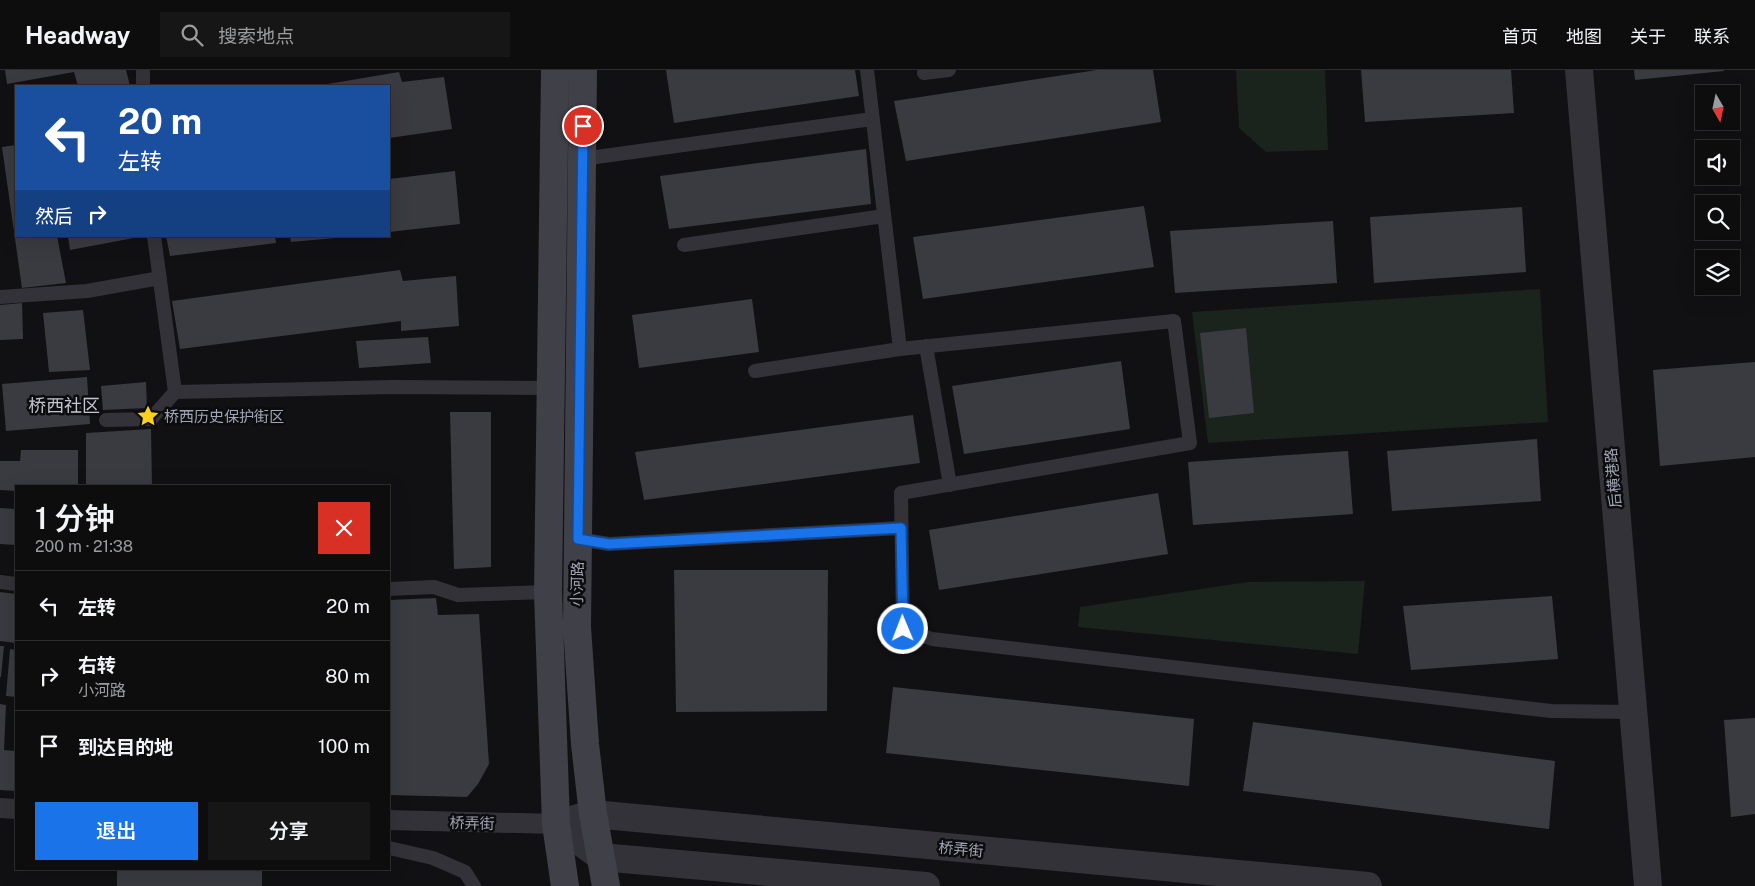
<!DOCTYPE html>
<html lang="zh">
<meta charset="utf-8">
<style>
body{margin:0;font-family:"Public Sans","Noto Sans SC",sans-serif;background:#161617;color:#f1f3f6;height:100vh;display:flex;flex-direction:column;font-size:19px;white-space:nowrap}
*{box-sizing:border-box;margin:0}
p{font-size:16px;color:#9a9c9e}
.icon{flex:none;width:28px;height:28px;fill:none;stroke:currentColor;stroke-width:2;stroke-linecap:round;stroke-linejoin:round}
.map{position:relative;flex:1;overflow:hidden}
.details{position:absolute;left:15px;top:415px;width:375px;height:385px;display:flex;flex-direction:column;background:#0d0d0e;border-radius:0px;box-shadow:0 5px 20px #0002,0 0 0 1px #2d2d2e}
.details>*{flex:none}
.hud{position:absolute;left:15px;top:15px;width:375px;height:152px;border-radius:0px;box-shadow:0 5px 20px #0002,0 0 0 1px #2d2d2e;background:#1a4fa0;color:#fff;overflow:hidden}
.needle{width:32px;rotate:171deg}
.buttons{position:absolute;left:1695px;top:15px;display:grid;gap:10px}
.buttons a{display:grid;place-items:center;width:45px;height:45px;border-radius:0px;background:#0d0d0e;box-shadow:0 5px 20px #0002,0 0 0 1px #2d2d2e;font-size:25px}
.pin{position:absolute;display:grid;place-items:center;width:42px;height:42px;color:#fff;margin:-21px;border:2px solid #fff;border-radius:50%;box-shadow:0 1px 5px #0007}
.me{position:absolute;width:55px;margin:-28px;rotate:359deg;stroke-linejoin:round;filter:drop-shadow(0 0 4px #0008)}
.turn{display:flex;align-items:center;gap:18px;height:105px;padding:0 20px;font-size:22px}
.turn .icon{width:65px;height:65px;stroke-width:2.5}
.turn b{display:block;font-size:35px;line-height:42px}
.then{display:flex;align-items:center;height:48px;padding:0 20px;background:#0003;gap:10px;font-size:19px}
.round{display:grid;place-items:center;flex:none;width:52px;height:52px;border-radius:0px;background:#161617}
.summary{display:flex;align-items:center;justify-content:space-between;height:85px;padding:0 20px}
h1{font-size:30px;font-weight:600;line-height:38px}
.action{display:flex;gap:10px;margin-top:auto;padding:10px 20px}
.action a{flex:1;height:58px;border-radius:0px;background:#1a73e8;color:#fff;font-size:20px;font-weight:600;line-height:58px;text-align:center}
.action a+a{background:#161617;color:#f1f3f6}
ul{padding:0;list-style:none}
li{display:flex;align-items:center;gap:15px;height:70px;padding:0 20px;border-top:1px solid #2d2d2e}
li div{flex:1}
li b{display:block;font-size:19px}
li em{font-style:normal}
header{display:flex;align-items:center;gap:30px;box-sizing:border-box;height:70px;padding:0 25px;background:#0d0d0e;border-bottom:1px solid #2d2d2e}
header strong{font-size:24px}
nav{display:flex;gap:28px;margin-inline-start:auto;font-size:18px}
.search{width:350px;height:45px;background:#161617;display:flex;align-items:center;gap:12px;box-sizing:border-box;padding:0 18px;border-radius:0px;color:#9a9c9e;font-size:19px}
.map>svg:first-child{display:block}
.green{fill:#1b231d}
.building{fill:#3a3b41}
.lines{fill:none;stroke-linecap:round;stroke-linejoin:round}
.service{stroke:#323238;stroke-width:14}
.pedestrian{stroke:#323238;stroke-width:20}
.minor{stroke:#323238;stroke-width:28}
.tertiary{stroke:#323238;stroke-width:28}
.secondary{stroke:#404148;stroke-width:28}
.route-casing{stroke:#114b97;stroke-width:12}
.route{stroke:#1a73e8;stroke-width:9}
.labels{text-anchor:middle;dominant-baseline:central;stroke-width:5;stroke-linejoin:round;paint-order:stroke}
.poi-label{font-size:15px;fill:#a1a5b5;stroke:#0c0c0e;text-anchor:start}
.street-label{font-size:15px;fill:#a1a5b5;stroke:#0c0c0e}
.quarter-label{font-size:18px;fill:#c2c4d0;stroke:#0c0c0e}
</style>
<header>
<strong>Headway</strong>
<div class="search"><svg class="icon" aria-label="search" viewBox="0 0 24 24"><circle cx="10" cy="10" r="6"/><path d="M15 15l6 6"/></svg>搜索地点</div>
<nav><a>首页</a><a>地图</a><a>关于</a><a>联系</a></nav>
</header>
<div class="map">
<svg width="1755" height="816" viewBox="0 0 1755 816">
<rect width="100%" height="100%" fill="#111113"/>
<path class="green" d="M 1236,0 L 1325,0 L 1328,80 L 1266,82 L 1239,58 Z
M 1540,219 L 1548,352 L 1208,373 L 1192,242 Z
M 1365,511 L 1358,584 L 1078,557 L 1080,537 L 1248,512 Z"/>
<path class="building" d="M 5,0 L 126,0 L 130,16 L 78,16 L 74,2 L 7,14 Z
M 666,0 L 855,0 L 859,26 L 674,53 Z
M 1097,0 L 1153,0 L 1161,52 L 906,91 L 894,31 Z
M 1361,0 L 1511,0 L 1514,43 L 1365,52 Z
M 1634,0 L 1724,0 L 1724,1 L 1635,10 Z
M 399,2 L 402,12 L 444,7 L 452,59 L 389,68 L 389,16 L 316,16 Z
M 16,75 L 16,166 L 57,166 L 66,213 L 22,218 L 2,77 Z
M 866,79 L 871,134 L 669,159 L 660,106 Z
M 455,101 L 460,154 L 389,162 L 389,109 Z
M 1144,136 L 1154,197 L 923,229 L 913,167 Z
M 1522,137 L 1526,202 L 1374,213 L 1370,147 Z
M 1333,151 L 1337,213 L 1175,223 L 1170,161 Z
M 68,166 L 139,166 L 139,167 L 70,180 Z
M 166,166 L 275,166 L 276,173 L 170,186 Z
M 290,166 L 335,166 L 335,168 L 291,172 Z
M 400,200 L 403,211 L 456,206 L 459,256 L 401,261 L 401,251 L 180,279 L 172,231 Z
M 752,229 L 759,282 L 639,298 L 632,245 Z
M 22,233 L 23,269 L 0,270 L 0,235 Z
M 83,240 L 90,300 L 49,302 L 43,243 Z
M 1246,258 L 1254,343 L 1209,348 L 1200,263 Z
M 428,267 L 431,293 L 359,298 L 356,271 Z
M 1121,291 L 1130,359 L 964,384 L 952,316 Z
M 1755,292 L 1755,387 L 1660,396 L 1653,300 Z
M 87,307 L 90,354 L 6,361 L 2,314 Z
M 146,312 L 147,338 L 103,340 L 101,316 Z
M 450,342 L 491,342 L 491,497 L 454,499 Z
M 913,345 L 920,393 L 644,430 L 635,382 Z
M 151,359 L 152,416 L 86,416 L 86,363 Z
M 1537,369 L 1541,431 L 1392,441 L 1387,381 Z
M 21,380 L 78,380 L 78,416 L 16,416 L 16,421 L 0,420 L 0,391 L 20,391 Z
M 1348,381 L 1353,444 L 1193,455 L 1188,392 Z
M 1158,423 L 1168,484 L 939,520 L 929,460 Z
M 0,438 L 16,439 L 16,475 L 0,474 Z
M 674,500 L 828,500 L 827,641 L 676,642 Z
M 0,522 L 16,524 L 16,573 L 0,571 Z
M 1552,526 L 1558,589 L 1411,600 L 1403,536 Z
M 436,528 L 438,545 L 479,544 L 489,694 L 478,714 L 467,727 L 389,725 L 389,530 Z
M 0,576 L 4,576 L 1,607 L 0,607 Z
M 10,579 L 16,580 L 16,627 L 6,626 Z
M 893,617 L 1194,649 L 1189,716 L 886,683 Z
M 0,634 L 6,635 L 4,680 L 16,681 L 16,721 L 0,720 Z
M 1755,648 L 1755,744 L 1731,747 L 1724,650 Z
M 1253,652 L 1555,691 L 1549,759 L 1243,721 Z
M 117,799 L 262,799 L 262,816 L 117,816 Z"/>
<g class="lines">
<path class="service" d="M 143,0 L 143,16
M 867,0 L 900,279
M 924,3 L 949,0
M 582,89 L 872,49
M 154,166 L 175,322 L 392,317 L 551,318
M 684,175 L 884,146
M 0,227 L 87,221 L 160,208
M 926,276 L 950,415
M 755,301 L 900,279 L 1174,251 L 1190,373 L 901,423 L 903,559 L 932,569 L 1551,641 L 1632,642
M 106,350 L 151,349 L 175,322
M 578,469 L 609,474 L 901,458
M 0,512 L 16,514
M 389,519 L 434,517 L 458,525 L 548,522
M 389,778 L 433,788 L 465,802 L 474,816"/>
<path class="pedestrian" d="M 0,738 L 16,739
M 389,750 L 556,754"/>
<path class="minor" d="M 1579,0 L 1648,816"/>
<path class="tertiary" d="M 556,754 L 593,744 L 1368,816
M 556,754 L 601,787 L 926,816"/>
<path class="secondary" d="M 555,0 L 548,522 L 556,754 L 565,816
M 583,0 L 577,557 L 585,674 L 593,744 L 606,816"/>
</g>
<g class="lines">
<g class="route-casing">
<path id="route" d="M 583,56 L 578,469 L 609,474 L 901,458 L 903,559"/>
</g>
<use href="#route" class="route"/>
</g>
<defs>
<g id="sight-bare" transform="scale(1.725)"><path d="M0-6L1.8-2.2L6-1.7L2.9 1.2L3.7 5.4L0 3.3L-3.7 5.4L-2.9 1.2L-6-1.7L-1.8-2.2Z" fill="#ffcf1d" stroke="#0c0c0e" stroke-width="2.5" paint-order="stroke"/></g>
</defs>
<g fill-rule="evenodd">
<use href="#sight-bare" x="148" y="346"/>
</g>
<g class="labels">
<g class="poi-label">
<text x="164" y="346">桥西历史保护街区</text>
</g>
<g class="street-label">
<text transform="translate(1613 408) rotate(-95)">后横港路</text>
<text transform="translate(577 514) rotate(-89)">小河路</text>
<text transform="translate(472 753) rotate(1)">桥弄街</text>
<text transform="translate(961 779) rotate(5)">桥弄街</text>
</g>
<g class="quarter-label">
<text x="64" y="335">桥西社区</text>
</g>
</g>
</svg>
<div class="buttons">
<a><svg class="needle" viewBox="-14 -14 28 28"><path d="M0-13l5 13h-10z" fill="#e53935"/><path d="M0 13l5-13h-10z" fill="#9a9c9e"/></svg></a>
<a><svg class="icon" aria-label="sound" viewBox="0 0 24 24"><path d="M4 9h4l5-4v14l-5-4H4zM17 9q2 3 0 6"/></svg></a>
<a><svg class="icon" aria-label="search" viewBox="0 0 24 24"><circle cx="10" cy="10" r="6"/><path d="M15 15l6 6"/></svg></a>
<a><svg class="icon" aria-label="layers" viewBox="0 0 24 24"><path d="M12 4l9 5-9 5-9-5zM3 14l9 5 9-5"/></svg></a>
</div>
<div class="pin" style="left:583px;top:56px;background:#d93025"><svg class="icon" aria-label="arrive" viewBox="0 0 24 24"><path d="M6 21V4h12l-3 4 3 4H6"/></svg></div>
<svg class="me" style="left:903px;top:559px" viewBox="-20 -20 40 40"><circle r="17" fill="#1a73e8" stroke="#fff" stroke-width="3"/><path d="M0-11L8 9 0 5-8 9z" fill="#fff"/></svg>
<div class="hud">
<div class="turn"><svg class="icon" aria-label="left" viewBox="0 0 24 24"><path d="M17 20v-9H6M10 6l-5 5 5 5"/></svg><div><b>20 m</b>左转</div></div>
<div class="then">然后<svg class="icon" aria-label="right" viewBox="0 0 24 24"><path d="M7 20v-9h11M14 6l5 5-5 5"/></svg></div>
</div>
<section class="details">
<div class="summary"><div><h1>1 分钟</h1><p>200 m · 21:38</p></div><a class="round" style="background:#d93025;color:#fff"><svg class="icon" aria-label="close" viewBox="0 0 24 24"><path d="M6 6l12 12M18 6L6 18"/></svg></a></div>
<ul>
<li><svg class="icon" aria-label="left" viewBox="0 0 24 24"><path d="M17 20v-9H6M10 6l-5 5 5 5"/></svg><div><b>左转</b></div><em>20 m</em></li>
<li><svg class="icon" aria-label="right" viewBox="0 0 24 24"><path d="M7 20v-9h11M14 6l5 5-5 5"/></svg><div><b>右转</b><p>小河路</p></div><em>80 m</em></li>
<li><svg class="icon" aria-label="arrive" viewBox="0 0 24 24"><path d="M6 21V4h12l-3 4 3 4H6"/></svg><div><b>到达目的地</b></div><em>100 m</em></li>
</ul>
<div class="action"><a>退出</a><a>分享</a></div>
</section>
</div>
